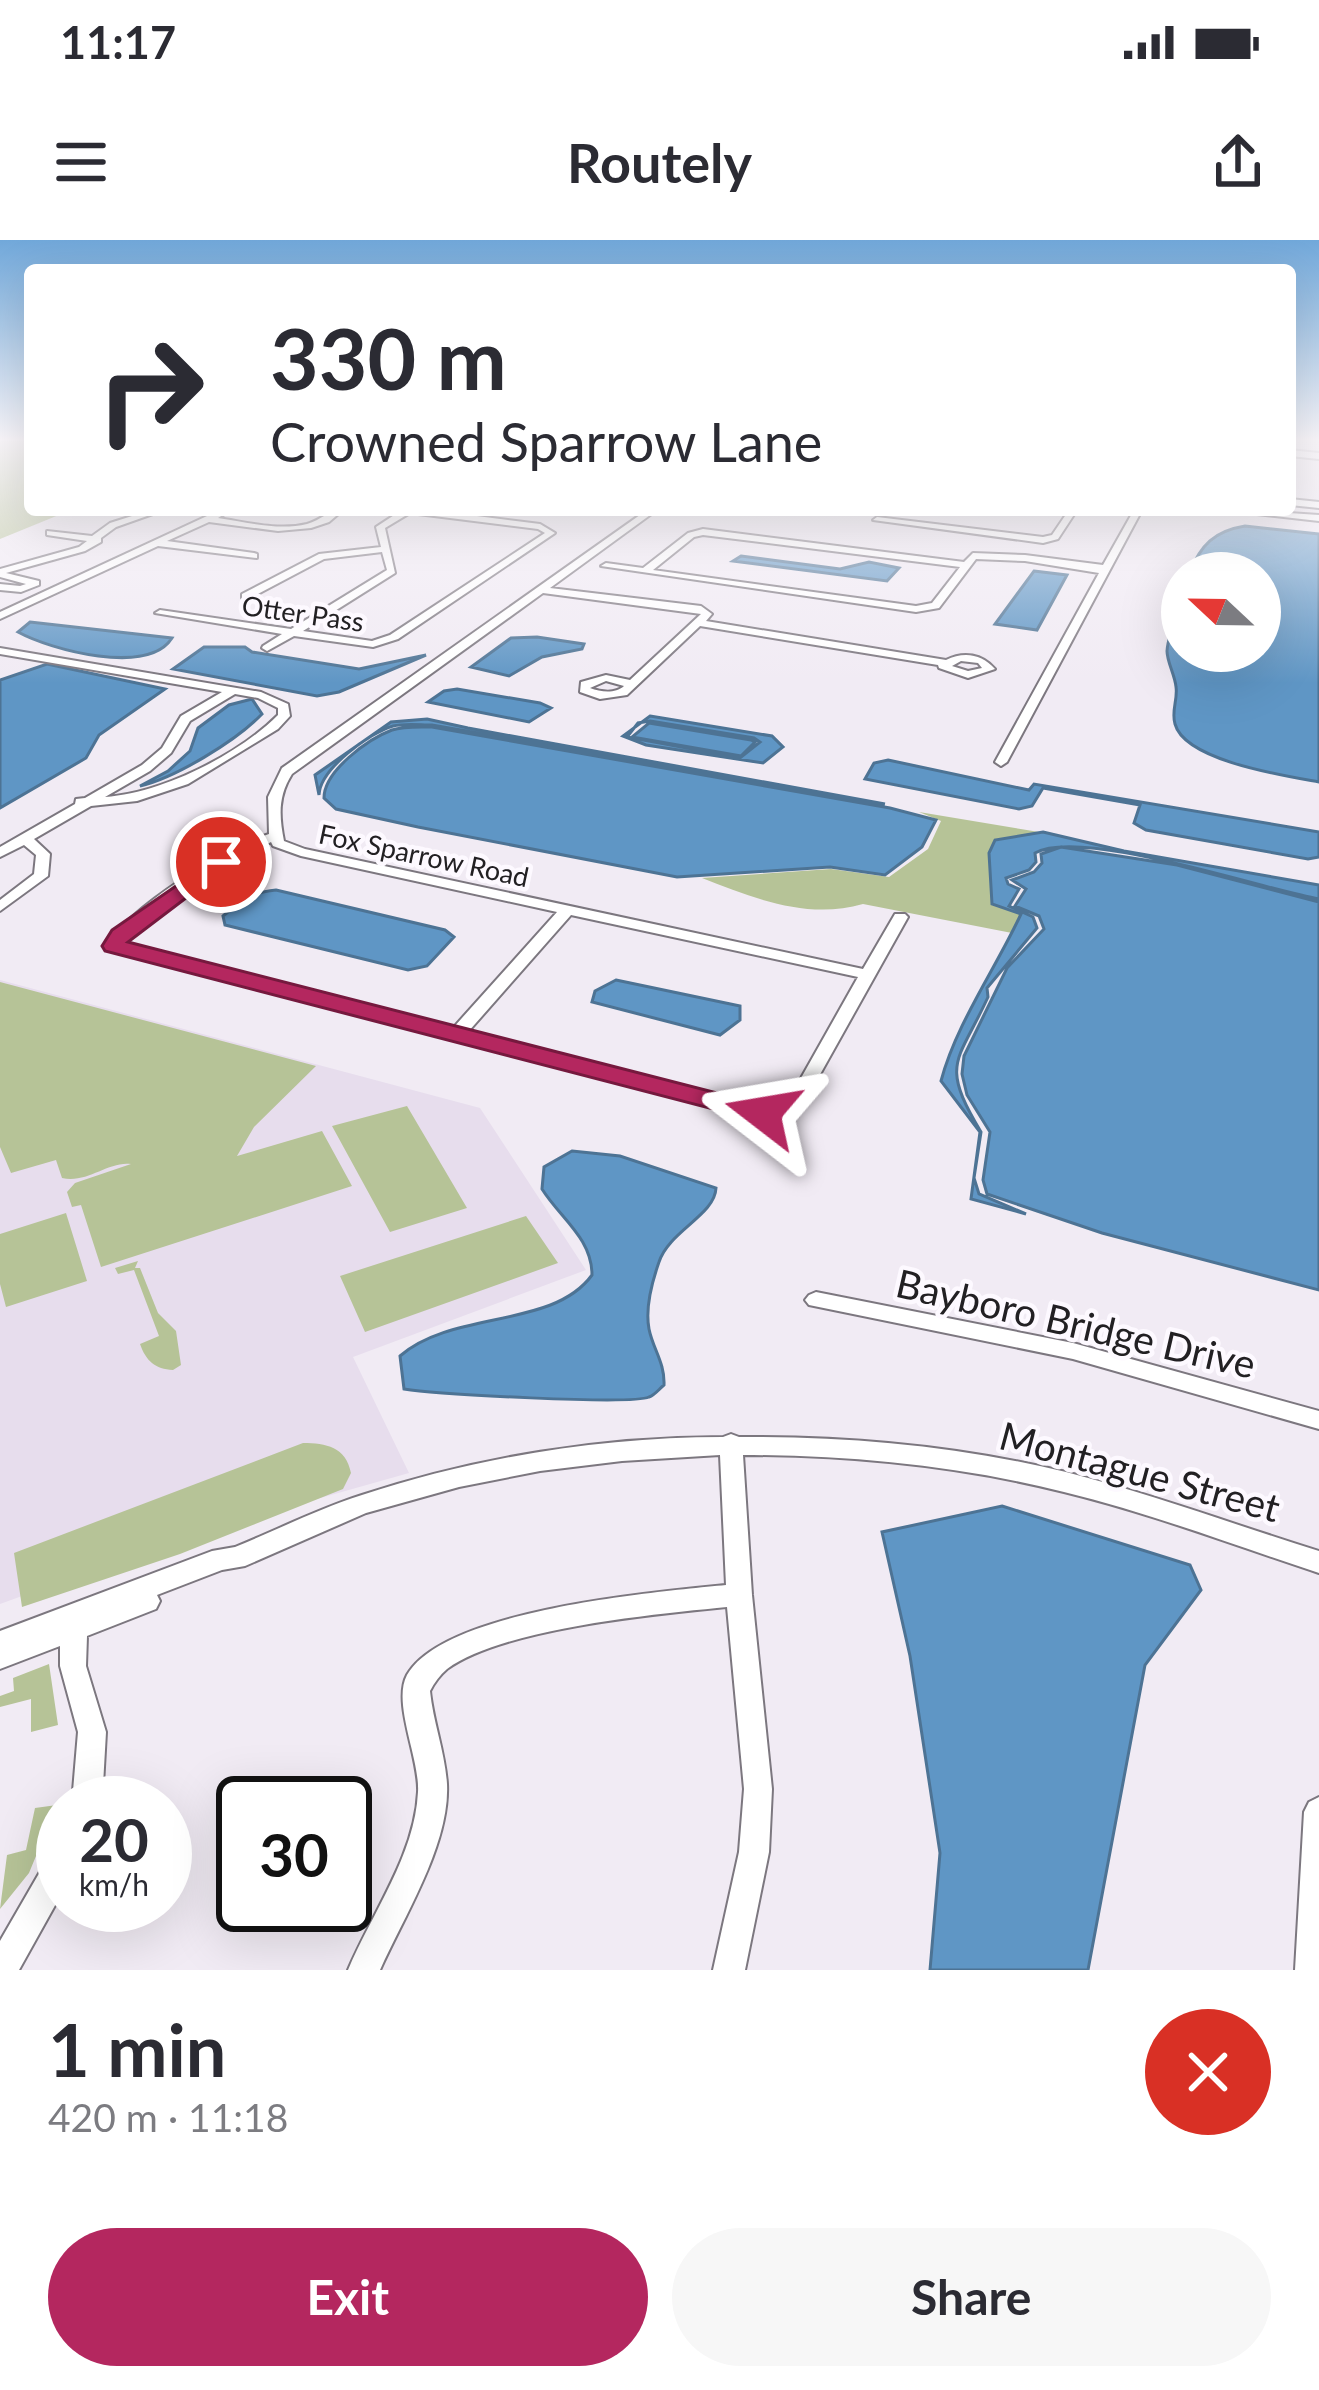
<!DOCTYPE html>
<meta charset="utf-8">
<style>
body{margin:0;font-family:Lato,sans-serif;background:#f7f7f7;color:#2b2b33;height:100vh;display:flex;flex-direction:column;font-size:45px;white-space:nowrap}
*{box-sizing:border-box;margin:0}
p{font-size:39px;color:#7c7c81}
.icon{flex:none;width:66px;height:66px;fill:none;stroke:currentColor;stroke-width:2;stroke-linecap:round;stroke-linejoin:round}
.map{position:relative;height:1730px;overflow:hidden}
.drawer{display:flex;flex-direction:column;background:#fff;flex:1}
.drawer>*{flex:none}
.top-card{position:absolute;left:24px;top:24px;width:1272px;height:252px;border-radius:12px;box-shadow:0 12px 48px #0002;background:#fff;color:#2b2b33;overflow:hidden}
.needle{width:78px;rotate:292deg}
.controls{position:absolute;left:1161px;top:312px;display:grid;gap:24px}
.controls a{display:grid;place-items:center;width:120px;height:120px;border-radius:50%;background:#fff;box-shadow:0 12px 48px #0002;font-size:60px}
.speed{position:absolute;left:36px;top:1536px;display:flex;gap:24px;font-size:60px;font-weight:700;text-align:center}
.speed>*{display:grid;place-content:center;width:156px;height:156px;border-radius:50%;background:#fff;box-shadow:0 12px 48px #0002;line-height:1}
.speed small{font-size:30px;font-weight:400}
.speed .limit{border:6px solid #111;border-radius:18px;background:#fff;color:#111}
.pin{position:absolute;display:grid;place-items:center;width:102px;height:102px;color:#fff;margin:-51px;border:6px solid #fff;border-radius:50%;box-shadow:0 3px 12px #0007}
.me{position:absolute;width:132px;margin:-66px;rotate:284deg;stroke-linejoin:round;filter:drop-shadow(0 0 9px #0008)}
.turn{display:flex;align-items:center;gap:42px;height:252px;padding:0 48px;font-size:54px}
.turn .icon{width:156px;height:156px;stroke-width:2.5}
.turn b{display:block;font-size:84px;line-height:102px}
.round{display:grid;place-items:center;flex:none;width:126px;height:126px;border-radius:63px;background:#f7f7f7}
.overview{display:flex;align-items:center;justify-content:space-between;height:204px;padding:0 48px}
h1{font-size:72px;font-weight:700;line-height:90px}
.action{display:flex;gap:24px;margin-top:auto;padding:24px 48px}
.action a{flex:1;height:138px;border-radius:72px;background:#b4275f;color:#fff;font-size:48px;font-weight:700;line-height:138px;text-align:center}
.action a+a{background:#f7f7f7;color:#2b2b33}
.status{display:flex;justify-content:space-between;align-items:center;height:84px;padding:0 60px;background:#fff;direction:ltr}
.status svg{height:33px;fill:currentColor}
header{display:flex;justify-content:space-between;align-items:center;height:156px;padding:0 48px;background:#fff;font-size:54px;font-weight:700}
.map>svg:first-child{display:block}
.built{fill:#e7dded}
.green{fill:#b6c397}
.water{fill:#5f96c5;stroke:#4d7394;stroke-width:3;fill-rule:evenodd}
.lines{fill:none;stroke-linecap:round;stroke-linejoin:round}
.minor-casing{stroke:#7c777f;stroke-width:4}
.major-casing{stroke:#7c777f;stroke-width:4}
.minor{fill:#fff;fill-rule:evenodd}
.major{fill:#fff;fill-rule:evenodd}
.wall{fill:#aea3a1}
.shaded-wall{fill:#8d8583}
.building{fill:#cabebb;stroke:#8d8583;stroke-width:3}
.route{fill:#b4275f;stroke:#75193e;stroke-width:3}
.labels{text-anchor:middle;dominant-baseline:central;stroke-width:9;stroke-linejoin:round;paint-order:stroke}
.far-street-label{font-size:27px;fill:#222023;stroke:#fdf9ff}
.near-street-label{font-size:39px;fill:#222023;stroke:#fdf9ff}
</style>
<div class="status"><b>11:17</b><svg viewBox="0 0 49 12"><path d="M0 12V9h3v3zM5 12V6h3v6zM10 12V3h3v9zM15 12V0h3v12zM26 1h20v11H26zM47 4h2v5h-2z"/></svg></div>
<header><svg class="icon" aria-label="menu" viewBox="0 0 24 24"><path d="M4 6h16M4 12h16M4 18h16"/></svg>Routely<svg class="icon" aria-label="share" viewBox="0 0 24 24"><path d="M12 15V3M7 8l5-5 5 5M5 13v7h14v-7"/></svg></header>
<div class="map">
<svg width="1319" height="1730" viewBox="0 0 1319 1730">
<rect width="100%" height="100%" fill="#f1ebf4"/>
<path class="built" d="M 0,740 L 480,868 L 586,1030 L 353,1117 L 409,1233 L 193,1294 L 0,1364 Z"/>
<path class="green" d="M 0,201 L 30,201 L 30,270 L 71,270 L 0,299 Z
M 919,572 L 1039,592 L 995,600 L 992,664 L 1022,673 L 1012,693 L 863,664 C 807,680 753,658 702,638 L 831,629 L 889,637 L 928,609 L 941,581 Z
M 0,742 L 316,826 L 254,887 L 237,916 L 322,891 L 352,946 L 101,1027 L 81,965 L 72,967 L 67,952 L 75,943 L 131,924 C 108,921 87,944 62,938 L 56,920 L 11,933 L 0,907 Z
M 407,866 L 467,968 L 390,992 L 332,886 Z
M 66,973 L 87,1041 L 6,1067 L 0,1044 L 0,994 Z
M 526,976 L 558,1023 L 365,1092 L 340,1036 Z
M 138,1021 L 135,1028 L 140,1028 L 158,1073 L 176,1091 L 181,1125 L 173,1130 C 155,1129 146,1121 140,1104 L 159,1096 L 134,1030 L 118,1034 L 115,1028 Z
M 303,1203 C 326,1203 346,1207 351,1233 L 343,1249 L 180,1314 L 22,1367 L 14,1313 Z
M 49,1424 L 58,1485 L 31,1492 L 31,1459 L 0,1467 L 0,1456 L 14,1451 L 13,1438 Z
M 57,1565 L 29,1633 L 0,1669 L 7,1615 L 26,1610 L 35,1568 Z"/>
<path class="water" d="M 1245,286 L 1319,294 L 1319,542 C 1286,536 1185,521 1175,484 C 1171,471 1178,459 1176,447 C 1175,435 1167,422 1167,411 C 1168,394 1178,381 1172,365 L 1182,349 L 1182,411 L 1260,411 L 1260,333 L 1189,333 C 1201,305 1214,291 1245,286 Z
M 741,316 L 840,329 L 869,322 L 899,328 L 887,341 L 733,321 Z
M 1034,331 L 1067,335 L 1037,390 L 995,384 Z
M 30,382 L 172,398 C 148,436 51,410 18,392 Z
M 537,397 L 584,404 L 582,409 L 542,417 L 509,436 L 471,427 L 511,398 Z
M 204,407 L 245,407 L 252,412 L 359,429 L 426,415 L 339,452 L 317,456 L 173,429 Z
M 47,424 L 165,449 L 99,495 L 86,518 L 0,568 L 0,440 Z
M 457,449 L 540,463 L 551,468 L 529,482 L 428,462 L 444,451 Z
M 252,459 L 262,474 C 236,501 175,538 140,546 L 168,531 L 190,511 L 198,488 L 229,465 Z
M 650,476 L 772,496 L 783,507 L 763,523 L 646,505 L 623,496 ZM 650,481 L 754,498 L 760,502 L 740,518 L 627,497 L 638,483 Z
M 427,479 L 468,488 L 885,564 L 432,485 C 420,485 405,483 393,486 C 369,493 320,529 319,555 L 315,535 L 391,482 Z
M 649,483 L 751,500 L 755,502 L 741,516 L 632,497 Z
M 432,487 L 890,568 L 936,580 L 922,607 L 885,635 L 830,627 L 677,637 L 418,587 L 336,569 L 324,558 C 324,531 368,499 392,490 C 404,486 419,487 432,487 Z
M 888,520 L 1029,550 L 1034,544 L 1319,592 L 1319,617 L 1308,619 L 1146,590 L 1134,583 L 1140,565 L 1043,548 L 1032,566 L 1019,569 L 865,539 L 874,523 Z
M 1043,592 L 1124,611 L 1319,645 L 1319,659 C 1261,649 1081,587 1035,613 L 1036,622 L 1029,630 L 1006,638 L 1008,644 L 1019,649 L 1009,666 L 1033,677 L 1037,688 L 987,748 L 988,757 C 958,823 939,822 981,892 L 974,938 L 979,954 L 1026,974 L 971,959 L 980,892 L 941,841 C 956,784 996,728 1021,674 L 992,664 L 989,613 L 995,600 Z
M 1061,607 L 1177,625 L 1319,662 L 1319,1050 L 1102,993 L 987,954 L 983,940 L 990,892 L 967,855 L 962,834 L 964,816 L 1007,728 L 1044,689 L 1039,676 L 1015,666 L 1026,649 L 1012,640 L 1034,632 L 1042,623 L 1041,614 Z
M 276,650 L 445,690 L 454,697 L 427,726 L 408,730 L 225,685 L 223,676 C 241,661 253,652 276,650 Z
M 616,740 L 740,766 L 740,780 L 720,795 L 592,762 L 595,751 Z
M 572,911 L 620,916 L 716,948 C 715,975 669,991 659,1022 C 652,1042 645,1068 649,1089 C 653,1109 665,1123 664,1145 C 659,1149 655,1155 649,1157 C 631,1165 433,1154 404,1149 L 400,1116 C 453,1070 553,1089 592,1035 C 592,998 560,978 542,949 L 544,927 Z
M 1002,1266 L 1190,1325 L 1201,1350 L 1145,1425 L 1088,1730 L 930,1730 L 940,1613 L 910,1416 L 882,1292 Z"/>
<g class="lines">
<g class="minor-casing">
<path id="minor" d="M 1290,259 L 1319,262 L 1319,268 L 1290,265 Z
M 151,270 L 164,270 L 116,287 L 101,298 L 101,302 L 85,311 L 6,333 L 39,341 L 39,345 L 21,352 L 0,350 L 0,344 L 20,346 L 26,344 L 0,337 L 0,329 L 79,307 L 87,301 L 47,295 L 47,291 L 92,296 L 110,283 Z
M 220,270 L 231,270 L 218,278 C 246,282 278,291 307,284 C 321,280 329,270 343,270 L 329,282 L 311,288 L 278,291 L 209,282 L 167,301 L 254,313 L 257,314 L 257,318 L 158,306 L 0,379 L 0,372 Z
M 402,270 L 430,270 L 540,284 L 555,293 L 398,399 L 373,407 L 294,396 L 267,411 L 262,408 L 263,406 L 282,394 L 155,373 L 160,370 L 291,389 L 387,330 L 382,312 L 324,319 L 250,358 L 242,358 L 242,354 L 319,314 L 381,307 L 376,287 ZM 410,273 L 538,289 L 545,293 L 390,395 L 372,401 L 303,391 L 395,333 L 385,288 Z
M 647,270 L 657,270 L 550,348 L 701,366 L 712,374 L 706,381 L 946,420 C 964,411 982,414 995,429 L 968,438 L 939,428 L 938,425 L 700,386 L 627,455 L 600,459 L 580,452 L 581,442 L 606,435 L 630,440 L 701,374 L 543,353 L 292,534 C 278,556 279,576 284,601 L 305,609 L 863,729 L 895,674 L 905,674 L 908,677 L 799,872 L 763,879 L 109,709 L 106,706 C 132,666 223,609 269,594 L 268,557 L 282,528 ZM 961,421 L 978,423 L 982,428 L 968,431 L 952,426 ZM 606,441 L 624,446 C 615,454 601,452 590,448 ZM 271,602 L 273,606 L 301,616 L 557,672 L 453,788 L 123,704 L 219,628 ZM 571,675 L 858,737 L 787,863 L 763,867 L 468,792 Z
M 1069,270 L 1077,270 L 1058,299 L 1043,303 L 873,280 L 877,277 L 1043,297 L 1052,295 Z
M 1134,270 L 1142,270 L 1007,522 L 1001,526 L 995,522 L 1099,333 L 1025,321 L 976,319 L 939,368 L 916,372 L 601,326 L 606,323 L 643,328 L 688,293 L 703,289 L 964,322 L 973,313 L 1025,315 L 1103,325 ZM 703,295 L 960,327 L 932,363 L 916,366 L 653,330 L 694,297 Z
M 1244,270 L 1319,275 L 1319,281 L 1248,273 Z
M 0,408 L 261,452 L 288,464 L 290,476 L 278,489 L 188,544 L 137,561 L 91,566 L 34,599 L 50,614 L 48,636 L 0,671 L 0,660 L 34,634 L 36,615 L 24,605 L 0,617 L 0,607 L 75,564 L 76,559 L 85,558 L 142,525 L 162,508 L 181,476 L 222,452 L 0,414 ZM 235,454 L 258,458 L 278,468 L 278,475 C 238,515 162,553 105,557 L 150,531 L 171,513 L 190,481 Z
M 816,1052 L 1073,1103 L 1319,1171 L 1319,1189 L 1073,1119 L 809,1065 L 805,1060 L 809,1055 Z
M 731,1194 L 739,1197 C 849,1196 959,1206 1066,1232 C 1152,1254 1235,1285 1319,1311 L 1319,1333 C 1234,1305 1150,1273 1064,1252 C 960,1226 851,1215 743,1215 L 752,1355 L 772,1549 L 769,1612 L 745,1730 L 713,1730 L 739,1612 L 744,1549 L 727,1367 C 657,1374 503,1388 447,1429 C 440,1435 434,1443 430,1451 C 433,1482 445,1512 447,1544 C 450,1604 404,1676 380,1730 L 348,1730 C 372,1673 415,1615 418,1552 C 420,1519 392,1463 407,1435 C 444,1370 654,1352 726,1345 L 720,1215 L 622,1221 L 540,1231 L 459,1247 L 366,1273 L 245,1326 L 222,1330 L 157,1355 L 160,1361 L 156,1369 L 87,1396 L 86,1426 L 106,1492 L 102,1563 L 72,1563 L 78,1492 L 60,1426 L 60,1406 L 0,1429 L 0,1391 L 212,1311 L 235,1307 C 277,1290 318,1269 362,1255 C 477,1217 602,1197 723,1197 Z
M 1319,1557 L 1319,1730 L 1295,1730 L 1304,1572 L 1309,1562 Z
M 63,1607 L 63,1651 L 19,1730 L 0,1730 L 0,1701 L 52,1611 Z"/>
</g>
<g class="major-casing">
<path id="major" d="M 1290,210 L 1319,213 L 1319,219 L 1290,216 Z"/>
</g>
<use href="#minor" class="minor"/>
<use href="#major" class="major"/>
</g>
<path class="wall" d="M 258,626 L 259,634 L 239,649 L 219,645 L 217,637 Z"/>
<path class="shaded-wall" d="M 258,626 L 259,634 L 239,649 L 238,641 Z"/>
<path class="building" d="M 237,622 L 258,626 L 238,641 L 217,637 Z"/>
<linearGradient id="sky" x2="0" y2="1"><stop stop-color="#71a8da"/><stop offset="0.45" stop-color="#f9f6fa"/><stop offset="1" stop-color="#f9f6fa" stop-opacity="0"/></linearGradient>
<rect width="1319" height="443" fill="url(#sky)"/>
<path class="route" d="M 221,615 L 232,622 L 228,626 L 128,702 L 772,867 L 776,873 L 763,882 L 105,711 L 102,706 L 112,690 Z"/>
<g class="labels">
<g class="far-street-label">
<text transform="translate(303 373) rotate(8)">Otter Pass</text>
<text transform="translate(424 615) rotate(12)">Fox Sparrow Road</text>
</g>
<g class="near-street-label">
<text transform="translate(1076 1083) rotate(13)">Bayboro Bridge Drive</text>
<text transform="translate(1140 1231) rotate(15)">Montague Street</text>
</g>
</g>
</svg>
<div class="controls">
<a><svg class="needle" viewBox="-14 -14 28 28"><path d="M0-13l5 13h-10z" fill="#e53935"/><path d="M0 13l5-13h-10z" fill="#7c7c81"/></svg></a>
</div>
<div class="speed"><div>20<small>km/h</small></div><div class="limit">30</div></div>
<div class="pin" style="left:221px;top:622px;background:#d93025"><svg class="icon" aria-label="arrive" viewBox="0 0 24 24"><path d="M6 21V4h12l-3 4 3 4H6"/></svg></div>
<svg class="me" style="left:763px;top:873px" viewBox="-20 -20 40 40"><path d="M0-17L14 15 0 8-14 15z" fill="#b4275f" stroke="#fff" stroke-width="4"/></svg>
<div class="top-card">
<div class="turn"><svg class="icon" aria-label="right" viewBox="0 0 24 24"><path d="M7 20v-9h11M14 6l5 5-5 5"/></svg><div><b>330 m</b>Crowned Sparrow Lane</div></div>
</div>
</div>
<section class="drawer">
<div class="overview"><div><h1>1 min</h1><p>420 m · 11:18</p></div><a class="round" style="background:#d93025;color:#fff"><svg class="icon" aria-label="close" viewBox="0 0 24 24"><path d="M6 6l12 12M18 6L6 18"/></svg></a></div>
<div class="action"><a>Exit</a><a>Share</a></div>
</section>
